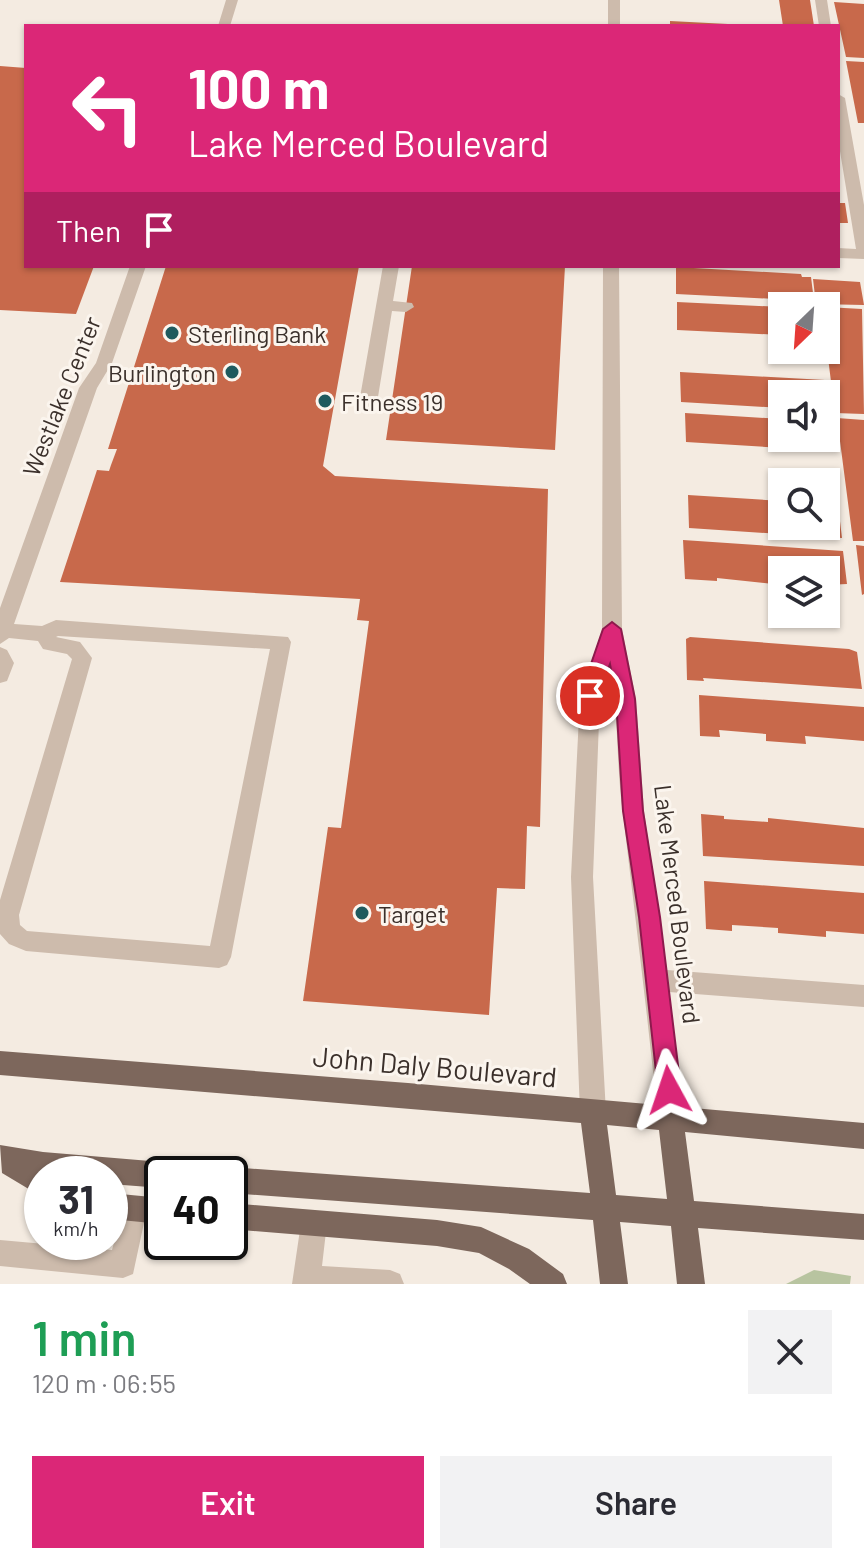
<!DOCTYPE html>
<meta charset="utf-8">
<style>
body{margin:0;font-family:Barlow,sans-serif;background:#f2f2f3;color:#2b2b33;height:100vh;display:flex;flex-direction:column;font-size:30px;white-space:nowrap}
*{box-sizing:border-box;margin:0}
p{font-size:26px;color:#7c7c81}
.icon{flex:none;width:44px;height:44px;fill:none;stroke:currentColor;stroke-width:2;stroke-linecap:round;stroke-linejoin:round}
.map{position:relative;height:1284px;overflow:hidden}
.panel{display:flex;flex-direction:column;background:#fff;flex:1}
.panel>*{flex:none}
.banner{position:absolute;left:24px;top:24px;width:816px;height:244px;border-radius:0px;box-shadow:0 2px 6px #0004;background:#db2777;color:#fff;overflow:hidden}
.needle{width:52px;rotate:205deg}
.tools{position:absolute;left:768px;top:292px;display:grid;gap:16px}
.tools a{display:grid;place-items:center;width:72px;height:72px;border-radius:0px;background:#fff;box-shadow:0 2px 6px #0004;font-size:40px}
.speed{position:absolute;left:24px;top:1156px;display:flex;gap:16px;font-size:40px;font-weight:700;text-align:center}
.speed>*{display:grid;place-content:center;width:104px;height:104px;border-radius:50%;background:#fff;box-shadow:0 2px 6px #0004;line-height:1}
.speed small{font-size:20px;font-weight:400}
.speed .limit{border:4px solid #111;border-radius:12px;background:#fff;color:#111}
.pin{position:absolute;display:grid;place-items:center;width:68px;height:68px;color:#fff;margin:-34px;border:4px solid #fff;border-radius:50%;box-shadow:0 2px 8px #0007}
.me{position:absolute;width:88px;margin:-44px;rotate:355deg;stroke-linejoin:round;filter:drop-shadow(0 0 6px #0008)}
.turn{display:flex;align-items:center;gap:28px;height:168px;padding:0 32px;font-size:36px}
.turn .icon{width:104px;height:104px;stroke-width:2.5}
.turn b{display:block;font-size:56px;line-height:68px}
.then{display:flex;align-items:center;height:76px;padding:0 32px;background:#0003;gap:16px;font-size:30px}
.round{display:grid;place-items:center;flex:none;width:84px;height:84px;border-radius:0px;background:#f2f2f3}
.summary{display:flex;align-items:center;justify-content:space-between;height:136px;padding:0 32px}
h1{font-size:48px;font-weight:600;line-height:60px;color:#1e9e55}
.primary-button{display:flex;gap:16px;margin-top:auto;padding:16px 32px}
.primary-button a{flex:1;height:92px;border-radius:0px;background:#db2777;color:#fff;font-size:32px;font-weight:600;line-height:92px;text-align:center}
.primary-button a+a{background:#f2f2f3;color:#2b2b33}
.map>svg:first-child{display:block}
.green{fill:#b8c4a0}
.building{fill:#c8694b}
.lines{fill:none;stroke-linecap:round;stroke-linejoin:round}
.minor{fill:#cdbbac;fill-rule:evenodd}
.major{fill:#7d675c;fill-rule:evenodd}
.route{fill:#db2777;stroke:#8e194d;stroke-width:2}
.poi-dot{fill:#1f5a5e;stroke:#fbf5ee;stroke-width:3}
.labels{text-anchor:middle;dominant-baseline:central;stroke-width:6;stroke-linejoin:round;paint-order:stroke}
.poi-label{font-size:24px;fill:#3b302b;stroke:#fbf5ee;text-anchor:start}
.street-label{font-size:24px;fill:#3b302b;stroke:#fbf5ee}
.near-street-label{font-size:28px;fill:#3b302b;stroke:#fbf5ee}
</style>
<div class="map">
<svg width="864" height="1284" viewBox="0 0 864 1284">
<rect width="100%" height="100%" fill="#f4ebe1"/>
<path class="green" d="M 814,1270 L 851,1276 L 850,1284 L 786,1284 Z"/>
<path class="building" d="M 779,0 L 810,0 L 814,26 L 783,26 Z
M 834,2 L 864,4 L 864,58 L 846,57 Z
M 670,21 L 728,24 L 728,26 L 670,26 Z
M 846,61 L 864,62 L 864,123 L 858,123 Z
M 0,66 L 26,68 L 26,266 L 94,266 L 76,314 L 0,310 Z
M 838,203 L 845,203 L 848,223 L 838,223 Z
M 166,266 L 359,266 L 323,466 L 335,476 L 548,489 L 540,827 L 527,826 L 525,889 L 497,888 L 489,1015 L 303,1001 L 328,827 L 341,828 L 369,621 L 357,620 L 360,599 L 60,582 L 97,470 L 109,471 L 111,465 L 117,449 L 108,449 Z
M 412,266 L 565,266 L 555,450 L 386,440 Z
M 676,267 L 801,274 L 802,277 L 811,277 L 814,301 L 676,294 Z
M 813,279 L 860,282 L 864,305 L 816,304 Z
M 677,302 L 782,307 L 782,335 L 677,330 Z
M 826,307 L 862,309 L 864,414 L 835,413 L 826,342 Z
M 680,372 L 825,380 L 827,394 L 782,394 L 782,408 L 681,402 Z
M 685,413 L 782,419 L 782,438 L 826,438 L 828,426 L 831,451 L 686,442 Z
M 837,418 L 864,420 L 864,541 L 853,541 Z
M 688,495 L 782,501 L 782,526 L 826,526 L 826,503 L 838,504 L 842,538 L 689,528 Z
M 683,540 L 843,551 L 847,584 L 826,585 L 826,570 L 782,570 L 782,585 L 717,578 L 717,581 L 685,579 Z
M 856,545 L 864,546 L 864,594 L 862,595 Z
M 690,637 L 849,649 L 857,652 L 862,689 L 703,678 L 704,681 L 687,680 L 686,639 Z
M 699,695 L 864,707 L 864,741 L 805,736 L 806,744 L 766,741 L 766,734 L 719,730 L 720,737 L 700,736 Z
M 701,814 L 724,816 L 724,819 L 768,822 L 768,818 L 864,828 L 864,866 L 703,856 Z
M 704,881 L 864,893 L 864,934 L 826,931 L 826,937 L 778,933 L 778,928 L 732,925 L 732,931 L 706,929 Z"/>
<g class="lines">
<path class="minor" d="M 226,0 L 238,0 L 230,26 L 218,26 Z
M 608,0 L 620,0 L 620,26 L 608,26 Z
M 815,0 L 827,0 L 831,26 L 819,26 Z
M 838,94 L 845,98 L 864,205 L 864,259 L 838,258 L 838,248 L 856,249 L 838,139 Z
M 130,266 L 146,266 L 112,363 L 97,388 L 14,624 L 42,626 L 56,620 L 288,637 L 291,642 L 231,957 L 227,965 L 219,968 L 26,951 L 9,944 L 0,934 L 0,900 L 72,659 L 67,654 L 43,649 L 38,641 L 9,638 L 0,644 L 0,608 L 79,388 L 96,363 ZM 58,636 L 270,649 L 210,946 L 27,931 L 20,925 L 19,915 L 92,658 L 80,642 L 56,637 Z
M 383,266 L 399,266 L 393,301 L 412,303 L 414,307 L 406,312 L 392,311 L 377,403 L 368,409 L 359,403 Z
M 603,266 L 619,266 L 622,629 L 636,699 L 644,811 L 667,970 L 864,985 L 864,1007 L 669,992 L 684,1120 L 680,1129 L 671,1132 L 662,1129 L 658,1120 C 648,1018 635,916 623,814 C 616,765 619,716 610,667 L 600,696 L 593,877 L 606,1113 L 602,1122 L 593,1125 L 584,1122 L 580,1113 L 571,877 L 580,696 L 602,630 Z
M 0,647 L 7,650 L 14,663 L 7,681 L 0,683 Z
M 134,1196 L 143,1200 L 147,1209 L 133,1274 L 123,1278 L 0,1266 L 0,1240 L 112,1250 L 125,1200 Z
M 314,1210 L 323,1214 L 327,1223 L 322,1266 L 390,1270 L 400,1274 L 404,1284 L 292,1284 L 301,1223 L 305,1214 Z"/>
<path class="major" d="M 0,1051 L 408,1083 L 864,1123 L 864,1149 L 685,1132 L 694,1201 L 864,1214 L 864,1240 L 698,1228 L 705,1284 L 677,1284 L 671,1226 L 620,1222 L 628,1284 L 600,1284 L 593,1220 L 230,1193 L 230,1174 L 219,1174 L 230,1167 L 590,1193 L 581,1123 L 0,1075 ZM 607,1125 L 659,1130 L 667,1199 L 616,1195 Z
M 0,1145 L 43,1152 L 162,1162 L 171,1166 L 175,1174 L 162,1174 L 162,1188 L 110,1184 L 110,1174 L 42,1174 L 42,1197 L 2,1173 Z
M 110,1193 L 162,1198 L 162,1224 L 110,1219 Z
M 230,1203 L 437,1220 L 481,1227 L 529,1249 L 563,1274 L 567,1284 L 530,1284 L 509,1269 L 479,1253 L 437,1246 L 230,1229 Z"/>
</g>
<path class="route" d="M 612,622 L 621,629 L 635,699 L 643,811 L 660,917 L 681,1090 L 677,1098 L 669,1101 L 661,1098 L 658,1090 L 639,917 L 623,811 L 616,699 L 610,664 L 596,701 L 583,701 L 580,696 L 603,629 Z"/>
<g class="poi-dot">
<circle cx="172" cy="333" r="8"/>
<circle cx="232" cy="372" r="8"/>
<circle cx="325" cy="401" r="8"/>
<circle cx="362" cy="913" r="8"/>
</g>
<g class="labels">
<g class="poi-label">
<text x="188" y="333">Sterling Bank</text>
<text x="216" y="372" text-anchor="end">Burlington</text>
<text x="341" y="401">Fitness 19</text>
<text x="378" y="913">Target</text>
</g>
<g class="street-label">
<text transform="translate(61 396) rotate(-68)">Westlake Center</text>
<text transform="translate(678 904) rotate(83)">Lake Merced Boulevard</text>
</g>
<g class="near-street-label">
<text transform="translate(435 1066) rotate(5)">John Daly Boulevard</text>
</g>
</g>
</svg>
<div class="tools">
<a><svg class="needle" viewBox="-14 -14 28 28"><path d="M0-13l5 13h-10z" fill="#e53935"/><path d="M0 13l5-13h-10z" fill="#7c7c81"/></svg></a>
<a><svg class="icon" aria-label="sound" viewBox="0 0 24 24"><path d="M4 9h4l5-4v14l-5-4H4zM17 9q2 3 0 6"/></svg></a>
<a><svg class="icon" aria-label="search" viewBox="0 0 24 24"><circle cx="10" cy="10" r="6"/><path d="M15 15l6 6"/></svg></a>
<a><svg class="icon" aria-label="layers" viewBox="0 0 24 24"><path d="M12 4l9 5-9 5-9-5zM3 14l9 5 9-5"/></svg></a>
</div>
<div class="speed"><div>31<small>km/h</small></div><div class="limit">40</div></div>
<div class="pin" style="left:590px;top:696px;background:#d93025"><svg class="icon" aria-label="arrive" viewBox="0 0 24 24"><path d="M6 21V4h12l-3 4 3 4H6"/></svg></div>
<svg class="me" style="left:669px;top:1090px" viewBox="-20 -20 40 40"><path d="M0-17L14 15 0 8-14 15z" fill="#db2777" stroke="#fff" stroke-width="4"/></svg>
<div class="banner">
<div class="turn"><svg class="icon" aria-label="left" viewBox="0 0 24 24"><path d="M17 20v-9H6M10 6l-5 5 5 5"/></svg><div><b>100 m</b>Lake Merced Boulevard</div></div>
<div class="then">Then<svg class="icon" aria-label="arrive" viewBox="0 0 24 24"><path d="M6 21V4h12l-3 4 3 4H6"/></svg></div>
</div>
</div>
<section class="panel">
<div class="summary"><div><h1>1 min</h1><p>120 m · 06:55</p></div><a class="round"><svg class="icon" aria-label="close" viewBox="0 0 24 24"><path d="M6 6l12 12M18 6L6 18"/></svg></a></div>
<div class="primary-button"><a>Exit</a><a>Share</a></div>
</section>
